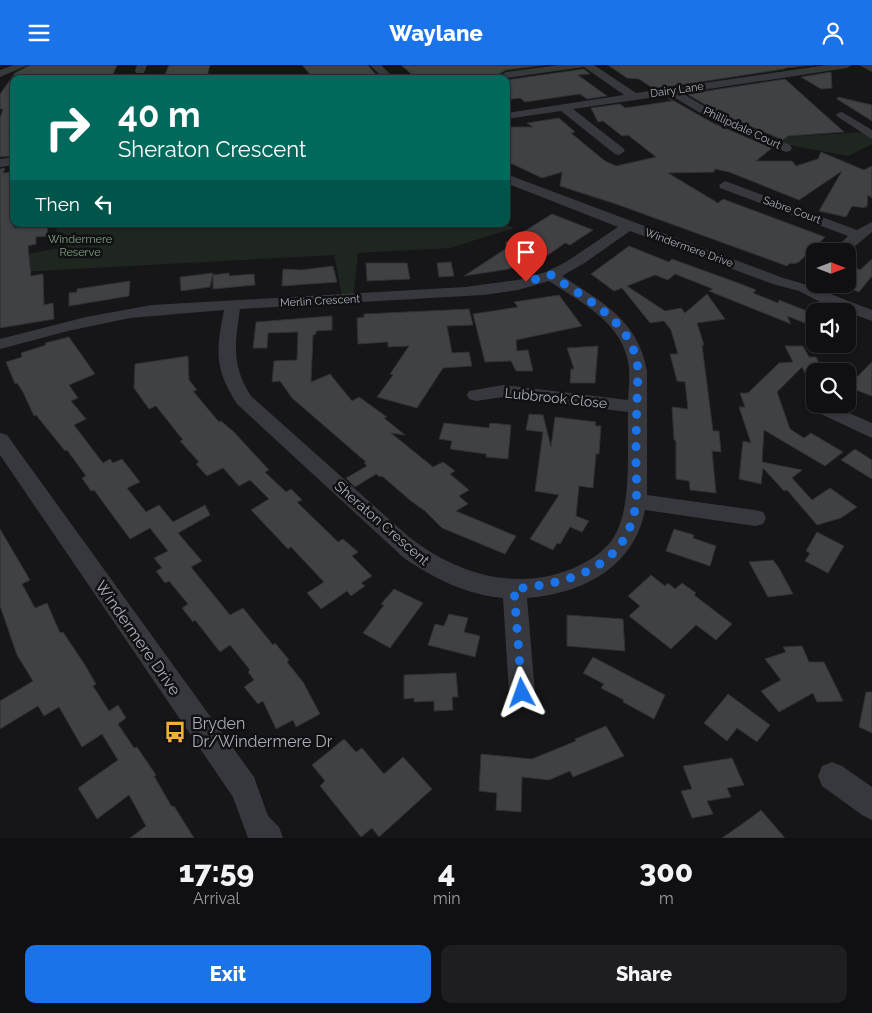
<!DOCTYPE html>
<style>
body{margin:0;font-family:Raleway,sans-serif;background:#1e1e20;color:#f1f3f6;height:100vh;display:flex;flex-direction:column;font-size:19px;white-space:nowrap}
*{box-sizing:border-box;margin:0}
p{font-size:16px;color:#9c9d9f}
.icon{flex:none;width:28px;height:28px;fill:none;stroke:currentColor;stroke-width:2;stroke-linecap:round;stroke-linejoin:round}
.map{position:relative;height:773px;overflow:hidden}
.details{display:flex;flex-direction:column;background:#101012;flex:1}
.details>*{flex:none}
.top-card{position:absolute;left:10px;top:10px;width:500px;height:152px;border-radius:10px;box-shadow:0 1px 4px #0004,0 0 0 1px #303032;background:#00695c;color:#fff;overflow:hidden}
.needle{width:32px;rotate:90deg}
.fabs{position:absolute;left:806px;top:178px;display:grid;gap:10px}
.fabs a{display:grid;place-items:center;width:50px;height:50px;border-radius:10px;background:#101012;box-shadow:0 1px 4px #0004,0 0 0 1px #303032;font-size:25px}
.pin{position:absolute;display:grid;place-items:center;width:42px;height:42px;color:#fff;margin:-51px -21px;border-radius:50% 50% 50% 0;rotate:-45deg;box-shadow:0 0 5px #0007}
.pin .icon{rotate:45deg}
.me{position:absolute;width:55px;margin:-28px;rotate:356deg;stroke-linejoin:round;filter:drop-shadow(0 0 4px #0008)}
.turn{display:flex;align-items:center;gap:18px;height:105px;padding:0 25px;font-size:22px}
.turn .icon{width:65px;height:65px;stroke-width:2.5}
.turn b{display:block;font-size:35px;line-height:42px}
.then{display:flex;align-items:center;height:48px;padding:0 25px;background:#0003;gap:10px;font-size:19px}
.eta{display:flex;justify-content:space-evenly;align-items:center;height:85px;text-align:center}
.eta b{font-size:30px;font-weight:800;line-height:35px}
.cta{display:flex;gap:10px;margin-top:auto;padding:10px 25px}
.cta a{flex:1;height:58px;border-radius:10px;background:#1a73e8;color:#fff;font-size:20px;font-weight:800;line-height:58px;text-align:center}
.cta a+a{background:#1e1e20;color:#f1f3f6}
header{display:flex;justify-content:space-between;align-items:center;height:65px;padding:0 25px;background:#1a73e8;color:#fff;font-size:22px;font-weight:800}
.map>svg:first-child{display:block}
.green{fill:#1e261f}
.building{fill:#404145;stroke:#303034}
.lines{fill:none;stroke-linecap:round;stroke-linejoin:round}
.minor{fill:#37383d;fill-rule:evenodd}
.route{stroke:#1a73e8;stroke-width:9;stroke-dasharray:0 16.2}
.labels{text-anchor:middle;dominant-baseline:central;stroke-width:5;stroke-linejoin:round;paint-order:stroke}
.far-street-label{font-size:11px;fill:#a8adb8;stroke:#111113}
.far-park-label{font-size:11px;fill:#7fa381;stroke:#111113}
.street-label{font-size:14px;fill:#a8adb8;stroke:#111113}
.near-street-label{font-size:16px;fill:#a8adb8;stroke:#111113}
.near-poi-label{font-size:16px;fill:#a8adb8;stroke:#111113;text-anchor:start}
</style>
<header><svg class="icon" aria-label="menu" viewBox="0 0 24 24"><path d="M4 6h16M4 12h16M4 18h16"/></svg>Waylane<svg class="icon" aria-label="person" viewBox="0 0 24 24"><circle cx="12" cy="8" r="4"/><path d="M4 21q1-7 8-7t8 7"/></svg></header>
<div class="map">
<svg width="872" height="773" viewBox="0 0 872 773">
<rect width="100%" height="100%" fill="#161618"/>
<path class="green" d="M 867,67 L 872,70 L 872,79 L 848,91 L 778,78 L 765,73 Z
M 56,159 L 503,159 L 514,163 L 450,183 L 358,188 L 353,234 L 343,235 L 334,190 L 0,208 L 0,195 L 58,183 Z"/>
<path class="building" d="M 30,0 L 117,0 L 111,14 L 14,14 L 14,51 L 9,64 L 14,63 L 14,84 L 11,91 L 0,92 L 0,53 L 3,44 L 0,44 L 0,29 L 15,8 Z
M 169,0 L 210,0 L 207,12 L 163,14 Z
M 302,0 L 368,0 L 376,10 L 314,14 Z
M 401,0 L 545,0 L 506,5 L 499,9 L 504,14 L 417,14 Z
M 608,0 L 814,0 L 786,3 L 784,4 L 654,24 L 639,14 L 627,13 Z
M 584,4 L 590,9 L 578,10 L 607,31 L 587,34 L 580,29 L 525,37 L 520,33 L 506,35 L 506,15 Z
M 831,7 L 832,23 L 821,24 L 801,12 Z
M 785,14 L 844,67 L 788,71 L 783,75 L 723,50 L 687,29 Z
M 667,32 L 713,58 L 772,83 L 756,96 L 792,96 L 796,101 L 818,94 L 821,87 L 864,105 L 872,101 L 872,133 L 868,130 L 867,142 L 865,141 L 865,143 L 852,141 L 846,152 L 819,146 L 842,106 L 799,135 L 729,107 L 715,104 L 714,107 L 668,108 L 718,138 L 723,134 L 825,172 L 799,197 L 794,199 L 790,198 L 787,201 L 616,139 L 560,121 L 562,107 L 542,113 L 506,96 L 506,62 L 533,62 L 527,58 L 559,53 L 575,67 L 571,68 L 605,96 L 616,101 L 656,92 L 628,70 L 622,71 L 603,56 L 598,57 L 591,43 L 620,39 L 625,43 L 672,36 Z
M 838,32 L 872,40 L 872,56 L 837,34 Z
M 5,103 L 3,108 L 14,107 L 14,163 L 47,159 L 48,171 L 36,172 L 36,179 L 28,181 L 31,211 L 43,209 L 44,240 L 53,238 L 54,254 L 0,263 L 0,104 Z
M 552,149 L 593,165 L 570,180 L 565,178 L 548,190 L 544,188 L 529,198 L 525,196 L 509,204 L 464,211 L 510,181 L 505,178 Z
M 629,181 L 669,197 L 672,194 L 741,219 L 756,225 L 753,228 L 778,238 L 779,235 L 815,249 L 815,262 L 787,251 L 791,259 L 709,226 L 713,224 L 675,209 L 668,215 L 655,210 L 627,221 L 665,246 L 681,243 L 685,248 L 707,229 L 725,254 L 697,258 L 704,280 L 702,280 L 713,366 L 719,366 L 721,387 L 712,386 L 716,428 L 690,425 L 689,416 L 676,414 L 676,376 L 674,375 L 672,342 L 688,344 L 685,317 L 677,316 L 670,289 L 678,289 L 671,265 L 664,256 L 650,258 L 622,223 L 614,226 L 591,209 Z
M 872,194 L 872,211 L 859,227 L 842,221 L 848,219 L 848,214 L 857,203 L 860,205 Z
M 451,197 L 454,211 L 439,212 L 437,198 Z
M 366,198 L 407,198 L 410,214 L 367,216 Z
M 333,201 L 337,217 L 282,221 L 283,204 L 301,205 Z
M 213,208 L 210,222 L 181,226 L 180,212 Z
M 229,208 L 229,211 L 254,209 L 255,220 L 213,224 L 213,210 Z
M 130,216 L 129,231 L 69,241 L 69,228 L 77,227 L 77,224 Z
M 559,230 L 582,261 L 516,275 L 517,286 L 528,285 L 533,306 L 516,306 L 511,296 L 485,297 L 473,249 L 518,242 L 514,237 Z
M 469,244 L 473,260 L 447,261 L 452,288 L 469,287 L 472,301 L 443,303 L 417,343 L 377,332 L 393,310 L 390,309 L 409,281 L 388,282 L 388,277 L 358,279 L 357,253 L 364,252 L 364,249 Z
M 332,251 L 332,265 L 316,266 L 316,269 L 313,270 L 311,317 L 330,309 L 352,336 L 359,332 L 387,352 L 384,353 L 405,370 L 391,368 L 433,402 L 443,397 L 455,406 L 450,409 L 469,425 L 459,431 L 468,439 L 456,446 L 516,471 L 505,489 L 442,463 L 425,446 L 411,436 L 382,411 L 380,412 L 376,409 L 355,422 L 346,413 L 367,401 L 364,398 L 366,397 L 292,333 L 280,316 L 272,317 L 274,296 L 297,295 L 298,267 L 268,268 L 267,283 L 253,283 L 256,257 Z
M 69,272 L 95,309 L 69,320 L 78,333 L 71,336 L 86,354 L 74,360 L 103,398 L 110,394 L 113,398 L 122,394 L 140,417 L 127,423 L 146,447 L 159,440 L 173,457 L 205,440 L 210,450 L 178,468 L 202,496 L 191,502 L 230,550 L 243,543 L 273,580 L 275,578 L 289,595 L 287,597 L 303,617 L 320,649 L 296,662 L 293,655 L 276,664 L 263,636 L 258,639 L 244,622 L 254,615 L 248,607 L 250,605 L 230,580 L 220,587 L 195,555 L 193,557 L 182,543 L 188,539 L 169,516 L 165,518 L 156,506 L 162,503 L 154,493 L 168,486 L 150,463 L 130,474 L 94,425 L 91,426 L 82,413 L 86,411 L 67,385 L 65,386 L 36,350 L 34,351 L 23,327 L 17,318 L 15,319 L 6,297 L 22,292 L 21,288 L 46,280 L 45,278 Z
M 598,281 L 595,318 L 570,318 L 571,304 L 574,304 L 567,283 Z
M 785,281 L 803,281 L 809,292 L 816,292 L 823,306 L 815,306 L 815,327 L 802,302 L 777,327 L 790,364 L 804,373 L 811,368 L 843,387 L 825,401 L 764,365 L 762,397 L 802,405 L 792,413 L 812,435 L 830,423 L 857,442 L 841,453 L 817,460 L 787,425 L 784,426 L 763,403 L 761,419 L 739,414 L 743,376 L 751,378 L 739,342 L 745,342 L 740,328 L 748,328 L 779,298 L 793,297 Z
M 188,291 L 189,315 L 197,325 L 193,326 L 219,357 L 221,356 L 234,367 L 269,405 L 265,407 L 286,427 L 291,424 L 302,435 L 297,437 L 338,477 L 343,474 L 358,487 L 352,491 L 372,511 L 361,518 L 365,521 L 351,531 L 347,526 L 321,544 L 307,528 L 324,517 L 291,482 L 288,484 L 251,445 L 269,434 L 250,415 L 239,421 L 223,403 L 207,411 L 196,399 L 199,397 L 180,376 L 183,375 L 156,341 L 149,344 L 134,323 L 135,299 Z
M 872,297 L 872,331 L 848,322 L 848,321 Z
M 529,349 L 543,350 L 551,382 L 555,352 L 596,357 L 595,361 L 601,361 L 599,389 L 596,389 L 593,423 L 579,421 L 576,451 L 589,456 L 582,467 L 570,462 L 560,479 L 557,478 L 553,485 L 530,474 L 559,430 L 535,426 L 543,367 L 526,365 Z
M 444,358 L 489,363 L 490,358 L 511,360 L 508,394 L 486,392 L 486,389 L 450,384 L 452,376 L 439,374 Z
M 855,384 L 872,395 L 872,414 L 841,395 Z
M 0,464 L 30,515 L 22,519 L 35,543 L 47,538 L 60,568 L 63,567 L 85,600 L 96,619 L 93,621 L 109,646 L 118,640 L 126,653 L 118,659 L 134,683 L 137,682 L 156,710 L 154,711 L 172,742 L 174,741 L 194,773 L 130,773 L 146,761 L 129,730 L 97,754 L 78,723 L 118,695 L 102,669 L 82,682 L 59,642 L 44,651 L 38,641 L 0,664 L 0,636 L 33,616 L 17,590 L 0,541 Z
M 674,464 L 694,470 L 693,473 L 716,481 L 710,501 L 666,486 Z
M 817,467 L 844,481 L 828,508 L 805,496 L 810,488 L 806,486 Z
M 773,495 L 779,503 L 793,529 L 768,532 L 749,497 Z
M 651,510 L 665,521 L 668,518 L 675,524 L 682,518 L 696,528 L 694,530 L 732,559 L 716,575 L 696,560 L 671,584 L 629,551 L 640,541 L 628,531 Z
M 394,524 L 423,538 L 390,583 L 363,568 L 384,540 L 381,539 Z
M 449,549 L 468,553 L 464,567 L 480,571 L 475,592 L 428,580 L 435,559 L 444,561 Z
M 567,550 L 623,554 L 625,586 L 567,581 Z
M 802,581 L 809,597 L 824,597 L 843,636 L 817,637 L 813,628 L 779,647 L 761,626 L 781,615 L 765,594 L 786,587 L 783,582 Z
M 593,592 L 665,630 L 654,654 L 623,637 L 624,635 L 601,623 L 604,619 L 583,608 Z
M 456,608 L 458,632 L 452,632 L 453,645 L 434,646 L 434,636 L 414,637 L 414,633 L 404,634 L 404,610 Z
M 866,627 L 872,627 L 872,668 L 859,662 Z
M 728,629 L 770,660 L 757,677 L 737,663 L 727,676 L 704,658 Z
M 606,661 L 624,691 L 573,712 L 570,706 L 549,715 L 522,712 L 521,747 L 496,745 L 497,728 L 479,726 L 481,689 L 532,694 L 576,676 L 575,674 Z
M 344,674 L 356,687 L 362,683 L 384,709 L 403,692 L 432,724 L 379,772 L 372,763 L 361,772 L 320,721 L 325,716 L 312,700 Z
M 732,693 L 744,720 L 727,723 L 731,732 L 707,736 L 713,749 L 692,753 L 681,726 L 692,724 L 683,701 Z
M 761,745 L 785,773 L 722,773 L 752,752 Z"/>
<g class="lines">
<path class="minor" d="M 14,0 L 28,0 L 0,12 L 0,5 Z
M 137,0 L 147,0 L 144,8 L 136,8 L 135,6 Z
M 370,0 L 381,0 L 395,14 L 384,14 Z
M 559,0 L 594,0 L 636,28 L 827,0 L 852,0 L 847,3 L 682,28 L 722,52 L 790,80 L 792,83 L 790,86 L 786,87 L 714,56 L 670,30 L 573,44 L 623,83 L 625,86 L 619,90 L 615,89 L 561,46 L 506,54 L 506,48 L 624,30 L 584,2 L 506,13 L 501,10 L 506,7 Z
M 859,0 L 872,0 L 872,7 Z
M 842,47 L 872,65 L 872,74 L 838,52 L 836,50 L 838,48 Z
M 14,92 L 14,100 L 0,102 L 0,94 Z
M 506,109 L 783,213 C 814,221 842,234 872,245 L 872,256 L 820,237 L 799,226 L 773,219 L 630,166 L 586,197 L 562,211 C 602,237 638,255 647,306 L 647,430 L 755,445 L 763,447 L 766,453 L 763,459 L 755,461 L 645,445 C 634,503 581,529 527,533 L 535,628 L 531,637 L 522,640 L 513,637 L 509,628 L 503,533 C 467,530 433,513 404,493 L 237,339 C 214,303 216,286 224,245 L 130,253 L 68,266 L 0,284 L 0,274 L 86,252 L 152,240 L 465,222 L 518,215 L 546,207 L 566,197 L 618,162 L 506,118 ZM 549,216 C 577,235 616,254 626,289 C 631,303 629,320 628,335 L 503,320 L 469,326 L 467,330 L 469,334 L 476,336 L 503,332 L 628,347 C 627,381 632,438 616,468 C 609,483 594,493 580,500 C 521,529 458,510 409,472 L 251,331 C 231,300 235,278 240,244 L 483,230 L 518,225 Z
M 725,116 L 857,165 L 872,157 L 872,167 L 848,187 L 833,186 L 848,171 L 720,123 L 719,120 Z
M 828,339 L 872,358 L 872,373 L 821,349 L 819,345 L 821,341 Z
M 0,368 L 7,370 L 254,712 L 268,751 L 279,762 L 283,773 L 248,773 L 233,732 L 0,390 Z
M 832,697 L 842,701 L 872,722 L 872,755 L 862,750 L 822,721 L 818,711 L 822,701 Z"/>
</g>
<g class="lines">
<path class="route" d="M 522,628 L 514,524 C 567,518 624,505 635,444 C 638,428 636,411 636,395 C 636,365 637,336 638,306 C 635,257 587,235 551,210 L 526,217"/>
</g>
<defs>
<g id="bus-bare" transform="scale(1.725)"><path d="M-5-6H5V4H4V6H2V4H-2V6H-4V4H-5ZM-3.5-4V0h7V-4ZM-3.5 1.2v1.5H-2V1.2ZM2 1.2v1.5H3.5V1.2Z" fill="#f2b134" stroke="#111113" stroke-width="2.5" paint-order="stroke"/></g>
</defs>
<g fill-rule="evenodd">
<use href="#bus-bare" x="175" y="667"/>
</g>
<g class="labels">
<g class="far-street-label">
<text transform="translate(677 25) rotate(-8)">Dairy Lane</text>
<text transform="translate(742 63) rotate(25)">Phillipdale Court</text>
<text transform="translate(792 145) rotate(20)">Sabre Court</text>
<text transform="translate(689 183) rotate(20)">Windermere Drive</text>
<text transform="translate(320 236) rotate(-3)">Merlin Crescent</text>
</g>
<g class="far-park-label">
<text x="80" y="174">Windermere<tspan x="80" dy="13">Reserve</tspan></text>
</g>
<g class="street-label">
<text transform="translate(556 333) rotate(6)">Lubbrook Close</text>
<text transform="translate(382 458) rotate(41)">Sheraton Crescent</text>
</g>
<g class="near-street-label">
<text transform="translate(138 573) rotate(55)">Windermere Drive</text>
</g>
<g class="near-poi-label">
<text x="192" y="658">Bryden<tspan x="192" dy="18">Dr/Windermere Dr</tspan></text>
</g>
</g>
</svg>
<div class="fabs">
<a><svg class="needle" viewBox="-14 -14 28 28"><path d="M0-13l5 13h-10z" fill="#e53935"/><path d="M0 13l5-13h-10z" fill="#9c9d9f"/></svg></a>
<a><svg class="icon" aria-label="sound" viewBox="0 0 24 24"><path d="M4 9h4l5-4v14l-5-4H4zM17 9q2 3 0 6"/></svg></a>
<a><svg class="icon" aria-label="search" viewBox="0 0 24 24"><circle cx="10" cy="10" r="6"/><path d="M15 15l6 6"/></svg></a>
</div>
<div class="pin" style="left:526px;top:217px;background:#d93025"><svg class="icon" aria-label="arrive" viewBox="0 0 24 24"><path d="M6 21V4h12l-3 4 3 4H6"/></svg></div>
<svg class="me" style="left:522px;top:628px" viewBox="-20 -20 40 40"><path d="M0-17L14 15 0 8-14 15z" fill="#1a73e8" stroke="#fff" stroke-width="4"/></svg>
<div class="top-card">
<div class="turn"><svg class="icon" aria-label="right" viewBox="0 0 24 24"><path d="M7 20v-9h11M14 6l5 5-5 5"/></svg><div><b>40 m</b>Sheraton Crescent</div></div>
<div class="then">Then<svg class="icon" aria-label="left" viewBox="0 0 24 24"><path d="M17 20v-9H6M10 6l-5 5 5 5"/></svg></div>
</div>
</div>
<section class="details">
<div class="eta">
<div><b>17:59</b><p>Arrival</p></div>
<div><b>4</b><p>min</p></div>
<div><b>300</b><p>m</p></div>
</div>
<div class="cta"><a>Exit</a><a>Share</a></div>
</section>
